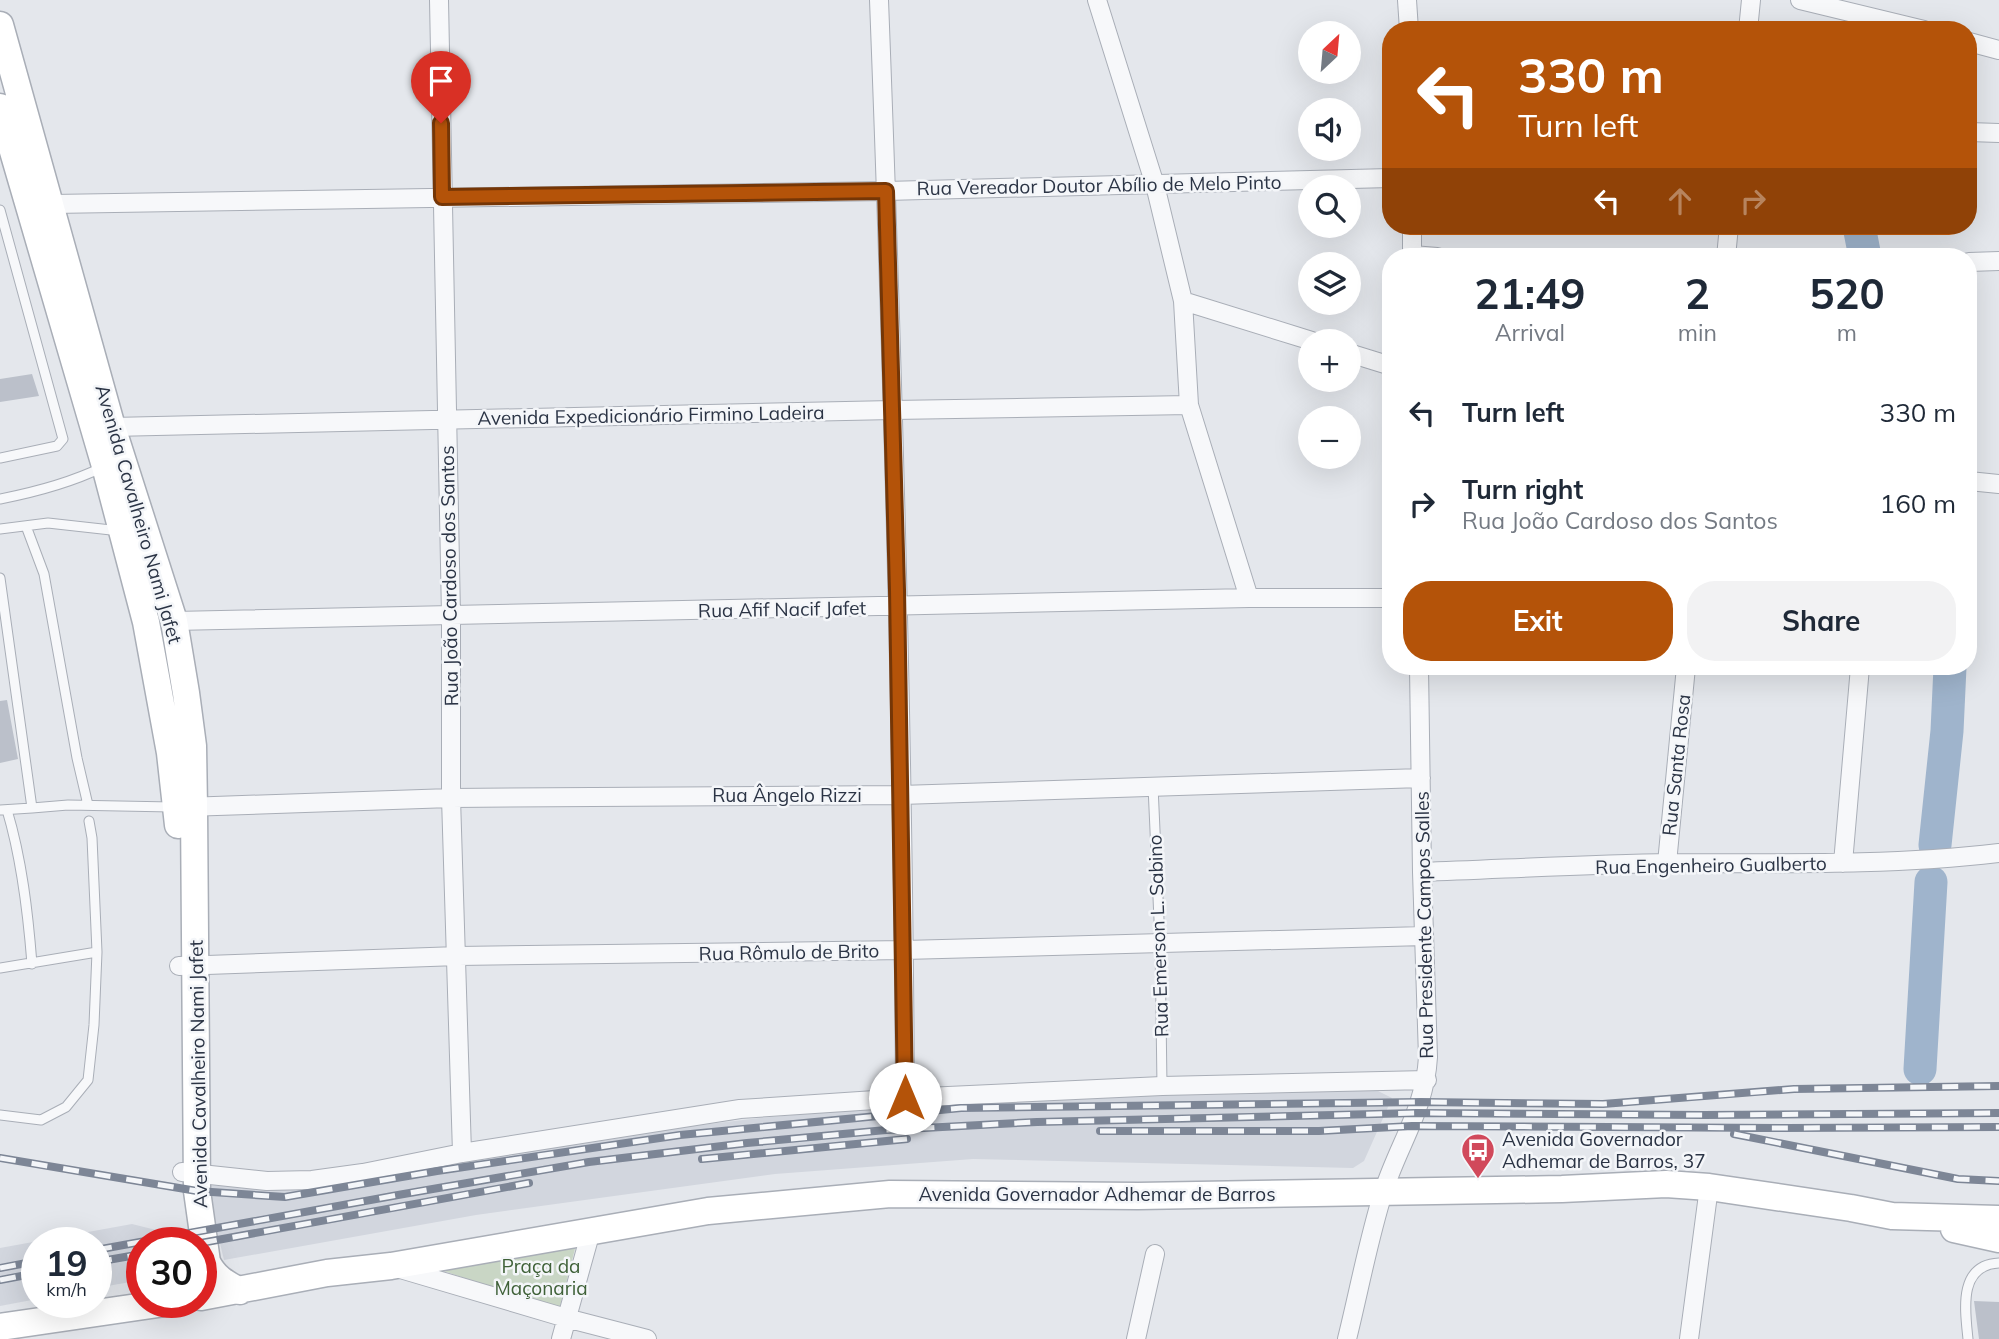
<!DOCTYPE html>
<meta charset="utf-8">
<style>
body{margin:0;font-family:Mulish,sans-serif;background:#f2f2f3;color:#1f2937;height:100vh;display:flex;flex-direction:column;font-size:26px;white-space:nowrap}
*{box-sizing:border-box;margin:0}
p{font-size:23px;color:#747a83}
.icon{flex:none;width:38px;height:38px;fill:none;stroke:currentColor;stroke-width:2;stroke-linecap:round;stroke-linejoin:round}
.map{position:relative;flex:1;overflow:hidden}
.sheet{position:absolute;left:1382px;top:248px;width:595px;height:427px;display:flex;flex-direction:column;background:#fff;border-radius:28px;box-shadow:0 7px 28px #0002}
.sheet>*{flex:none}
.hud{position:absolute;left:1382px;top:21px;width:595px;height:214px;border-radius:28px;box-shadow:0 7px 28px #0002;background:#b45309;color:#fff;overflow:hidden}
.needle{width:46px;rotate:26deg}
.buttons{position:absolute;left:1298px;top:21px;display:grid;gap:14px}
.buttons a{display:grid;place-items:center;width:63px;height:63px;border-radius:50%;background:#fff;box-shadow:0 7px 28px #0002;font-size:35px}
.speed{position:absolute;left:21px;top:1227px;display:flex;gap:14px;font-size:35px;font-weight:700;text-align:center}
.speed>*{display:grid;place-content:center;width:91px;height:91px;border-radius:50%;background:#fff;box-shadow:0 7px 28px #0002;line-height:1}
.speed small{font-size:18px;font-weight:400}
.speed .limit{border:10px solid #d22;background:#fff;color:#111}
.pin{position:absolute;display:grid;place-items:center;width:60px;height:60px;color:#fff;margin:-72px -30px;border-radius:50% 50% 50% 0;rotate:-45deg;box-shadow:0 0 7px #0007}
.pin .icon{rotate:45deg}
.me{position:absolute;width:77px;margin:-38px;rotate:0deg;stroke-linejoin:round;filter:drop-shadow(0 0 5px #0008)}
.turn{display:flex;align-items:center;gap:24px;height:147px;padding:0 21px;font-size:32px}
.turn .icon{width:91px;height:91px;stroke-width:2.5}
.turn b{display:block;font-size:49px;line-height:60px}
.lanes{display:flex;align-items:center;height:66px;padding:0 21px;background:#0003;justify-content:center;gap:35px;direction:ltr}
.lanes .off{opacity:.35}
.eta{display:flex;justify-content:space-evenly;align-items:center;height:119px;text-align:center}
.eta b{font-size:42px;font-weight:700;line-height:49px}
.button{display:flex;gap:14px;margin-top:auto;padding:14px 21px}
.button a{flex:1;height:80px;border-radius:28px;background:#b45309;color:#fff;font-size:28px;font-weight:700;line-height:80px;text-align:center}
.button a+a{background:#f2f2f3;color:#1f2937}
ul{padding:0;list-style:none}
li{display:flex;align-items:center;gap:21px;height:91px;padding:0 21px}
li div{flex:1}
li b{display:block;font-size:26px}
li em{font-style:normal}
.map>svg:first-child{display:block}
.built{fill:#d2d6de}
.green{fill:#c9d6c5}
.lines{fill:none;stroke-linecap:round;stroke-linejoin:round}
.river{stroke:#9fb4cc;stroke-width:33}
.building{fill:#bbc0ca}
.lane-casing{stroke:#a9aeb7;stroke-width:11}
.street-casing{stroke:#a9aeb7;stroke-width:20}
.secondary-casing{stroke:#a9aeb7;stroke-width:29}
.lane{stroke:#f7f8fa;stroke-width:9}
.street{stroke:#f7f8fa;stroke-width:18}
.secondary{stroke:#fff;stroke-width:26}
.rail-casing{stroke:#7d8696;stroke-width:8}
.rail{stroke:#f4f6f9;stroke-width:5;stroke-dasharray:16;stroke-linecap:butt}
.route-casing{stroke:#753606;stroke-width:18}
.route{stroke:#b45309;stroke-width:12}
.labels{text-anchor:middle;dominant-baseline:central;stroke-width:5;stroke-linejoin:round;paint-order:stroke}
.street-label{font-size:19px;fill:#2b3445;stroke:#f4f6f9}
.poi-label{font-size:19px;fill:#2b3445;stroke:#f4f6f9;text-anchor:start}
.park-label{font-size:19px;fill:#3f6138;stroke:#f4f6f9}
</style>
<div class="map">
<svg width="1999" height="1339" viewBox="0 0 1999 1339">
<rect width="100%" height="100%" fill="#e4e7ec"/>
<path class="built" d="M 1376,1090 L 1392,1098 L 1364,1161 L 1353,1168 L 973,1159 L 854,1168 L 775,1174 L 476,1215 L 224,1260 L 206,1185 L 283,1190 L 310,1187 L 658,1130 L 760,1118 L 949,1102 L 1040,1098 Z
M 132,1224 L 160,1231 L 162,1242 L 142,1242 L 142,1280 L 96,1288 L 96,1242 L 37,1242 L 37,1299 L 0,1306 L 0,1248 Z"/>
<path class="green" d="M 576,1245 L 559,1310 L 441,1270 Z"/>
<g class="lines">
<path class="river" d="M 1859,226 L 1865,257
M 1935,845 L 1947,731 L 1950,667
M 1920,1069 L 1931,882"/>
</g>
<path class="building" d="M 32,374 L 39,396 L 0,402 L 0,379 Z
M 7,700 L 18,759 L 0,763 L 0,701 Z
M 1974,1301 L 1999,1302 L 1999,1339 L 1979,1339 Z"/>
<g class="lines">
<g class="lane-casing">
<path id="lane" d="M 0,210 L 63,439 L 57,446 L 0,458
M 0,499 C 36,492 70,483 103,467
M 26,526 L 44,574 L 77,758 L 88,805
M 0,529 L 48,523 L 120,531
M 0,578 L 32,808 L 68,805 L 172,807
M 1153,786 L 1160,942 L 1162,1086
M 0,810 L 32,808
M 7,810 C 22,860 28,913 32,964
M 0,968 L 97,952
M 0,1115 L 41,1120 L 66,1107 L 88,1080 L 94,1025 L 97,952 L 92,838 L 89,821
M 1968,1339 C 1965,1310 1958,1265 1999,1263"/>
</g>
<g class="street-casing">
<path id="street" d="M 439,0 L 451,616 L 451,798 L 462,1153
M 879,0 C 893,366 903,732 905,1098
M 1097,0 L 1155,185 L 1183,301 L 1189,405 L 1249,598
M 1407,0 L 1409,30
M 1800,0 L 1924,30
M 1748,30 L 1751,0
M 1969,42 L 1999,50
M 1969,132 L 1999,133
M 52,204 L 886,191 L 1391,178
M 1412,226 L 1412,257
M 1412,255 L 1437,257
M 1726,257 L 1729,226
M 1969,262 L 1999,261
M 1183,301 L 1312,341
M 1349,353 L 1391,366
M 105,430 L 112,427 L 893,410 L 1189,405
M 1969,481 L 1999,484
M 174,621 L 1249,598 L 1391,598
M 186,807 L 451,798 L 901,795 L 1421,778
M 1667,863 L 1686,667
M 1843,863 L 1860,667
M 1422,872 C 1505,869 1588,864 1671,863 C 1780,863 1890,866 1999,853
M 179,966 L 458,956 L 904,950 L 1424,936
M 182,1172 L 267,1181 L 312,1180 L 363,1173 L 462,1153 L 740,1109 L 905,1098 L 1162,1086 L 1427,1080
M 397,1268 L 566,1318 L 647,1339
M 561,1339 L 591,1231
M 1136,1339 L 1155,1254
M 1347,1339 C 1359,1291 1368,1241 1383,1193 C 1398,1145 1425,1110 1428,1057 L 1422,872 L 1419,667
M 1689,1339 L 1709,1187"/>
</g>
<g class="secondary-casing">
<path id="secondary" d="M 0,25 L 112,427 L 174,621 L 186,693 L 193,746 L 194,808 L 197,1191 L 207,1262 C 215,1278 225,1283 240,1291
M 0,107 L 105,466 L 146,622 L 170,753 L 178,825
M 1954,1229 L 1999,1239
M 201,1297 L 327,1273 L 391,1266 L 708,1211 L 890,1194 L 1138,1196 L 1562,1189 L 1666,1184 L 1709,1187 L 1851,1208 L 1892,1216 L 1999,1219
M 0,1327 L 172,1302"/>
</g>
<use href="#lane" class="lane"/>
<use href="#street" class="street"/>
<use href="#secondary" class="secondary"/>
<g class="rail-casing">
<path id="rail" d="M 1100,1131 L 1319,1131 L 1412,1126 L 1786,1128 L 1999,1127
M 1734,1134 L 1958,1179 L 1999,1181
M 0,1158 L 197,1191 L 285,1197 L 437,1171 L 680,1135 L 961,1108 L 1421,1102 L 1603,1104 L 1794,1089 L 1999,1086
M 702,1159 L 907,1139
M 201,1243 L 529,1183
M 96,1250 L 398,1195 L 589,1162 L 747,1143 L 886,1130 L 1037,1122 L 1417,1113 L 1704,1115 L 1999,1113
M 96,1262 L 142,1254
M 0,1268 L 37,1261
M 0,1280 L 37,1273"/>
</g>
<use href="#rail" class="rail"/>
</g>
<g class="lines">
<g class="route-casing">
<path id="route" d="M 441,123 L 442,197 L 886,191 L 897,590 L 905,1098"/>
</g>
<use href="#route" class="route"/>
</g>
<defs>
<g id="bus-pin" transform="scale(1.75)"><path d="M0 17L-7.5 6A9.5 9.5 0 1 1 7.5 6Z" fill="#d1495b" stroke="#f4f6f9"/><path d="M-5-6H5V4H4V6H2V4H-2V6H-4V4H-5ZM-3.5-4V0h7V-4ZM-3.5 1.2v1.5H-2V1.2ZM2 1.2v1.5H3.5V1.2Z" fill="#fff"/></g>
</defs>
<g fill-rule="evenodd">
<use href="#bus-pin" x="1478" y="1150"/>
</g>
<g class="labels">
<g class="street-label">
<text transform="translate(1099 185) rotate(-1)">Rua Vereador Doutor Abílio de Melo Pinto</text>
<text transform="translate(651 415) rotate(-1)">Avenida Expedicionário Firmino Ladeira</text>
<text transform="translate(139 514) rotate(74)">Avenida Cavalheiro Nami Jafet</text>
<text transform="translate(449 576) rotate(-91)">Rua João Cardoso dos Santos</text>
<text transform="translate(782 609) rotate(-1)">Rua Afif Nacif Jafet</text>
<text transform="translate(1676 765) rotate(-84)">Rua Santa Rosa</text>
<text x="787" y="795">Rua Ângelo Rizzi</text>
<text transform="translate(1711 865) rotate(-1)">Rua Engenheiro Gualberto</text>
<text transform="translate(1424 925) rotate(-91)">Rua Presidente Campos Salles</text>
<text transform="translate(1158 936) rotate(-92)">Rua Emerson L. Sabino</text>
<text transform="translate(789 952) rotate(-1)">Rua Rômulo de Brito</text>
<text transform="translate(198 1074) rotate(-91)">Avenida Cavalheiro Nami Jafet</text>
<text x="1097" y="1194">Avenida Governador Adhemar de Barros</text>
</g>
<g class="poi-label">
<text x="1502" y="1139">Avenida Governador<tspan x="1502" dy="22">Adhemar de Barros, 37</tspan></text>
</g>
<g class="park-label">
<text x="541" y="1266">Praça da<tspan x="541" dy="22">Maçonaria</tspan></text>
</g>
</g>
</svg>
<div class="buttons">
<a><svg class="needle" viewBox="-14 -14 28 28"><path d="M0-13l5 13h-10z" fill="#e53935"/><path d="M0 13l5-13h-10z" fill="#747a83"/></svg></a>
<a><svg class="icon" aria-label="sound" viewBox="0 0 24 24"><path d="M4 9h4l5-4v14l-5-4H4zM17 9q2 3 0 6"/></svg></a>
<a><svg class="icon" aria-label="search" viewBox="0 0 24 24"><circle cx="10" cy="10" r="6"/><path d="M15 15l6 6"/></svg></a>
<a><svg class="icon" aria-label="layers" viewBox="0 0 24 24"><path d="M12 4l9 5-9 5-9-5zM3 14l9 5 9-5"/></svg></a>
<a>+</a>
<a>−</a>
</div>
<div class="speed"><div>19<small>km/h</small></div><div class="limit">30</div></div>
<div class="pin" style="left:441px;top:123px;background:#d93025"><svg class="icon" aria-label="arrive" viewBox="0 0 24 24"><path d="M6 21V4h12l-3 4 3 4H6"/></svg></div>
<svg class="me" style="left:905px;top:1098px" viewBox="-20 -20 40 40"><circle r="19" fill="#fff"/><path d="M0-13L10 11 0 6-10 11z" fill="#b45309"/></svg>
<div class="hud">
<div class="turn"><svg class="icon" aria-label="left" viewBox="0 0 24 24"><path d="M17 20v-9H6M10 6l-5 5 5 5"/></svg><div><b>330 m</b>Turn left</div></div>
<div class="lanes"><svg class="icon" aria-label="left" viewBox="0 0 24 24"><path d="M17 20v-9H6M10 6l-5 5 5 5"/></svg><svg class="icon off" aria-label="ahead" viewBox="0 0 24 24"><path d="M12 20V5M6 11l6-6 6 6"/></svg><svg class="icon off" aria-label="right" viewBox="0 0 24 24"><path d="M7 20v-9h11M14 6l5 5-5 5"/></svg></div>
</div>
<section class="sheet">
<div class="eta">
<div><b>21:49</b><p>Arrival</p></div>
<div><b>2</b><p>min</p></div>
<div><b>520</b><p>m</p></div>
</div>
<ul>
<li><svg class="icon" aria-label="left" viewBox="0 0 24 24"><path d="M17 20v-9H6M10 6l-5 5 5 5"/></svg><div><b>Turn left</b></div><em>330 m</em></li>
<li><svg class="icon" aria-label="right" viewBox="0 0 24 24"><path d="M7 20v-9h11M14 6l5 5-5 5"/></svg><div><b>Turn right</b><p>Rua João Cardoso dos Santos</p></div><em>160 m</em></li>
</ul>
<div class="button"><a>Exit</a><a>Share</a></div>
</section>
</div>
